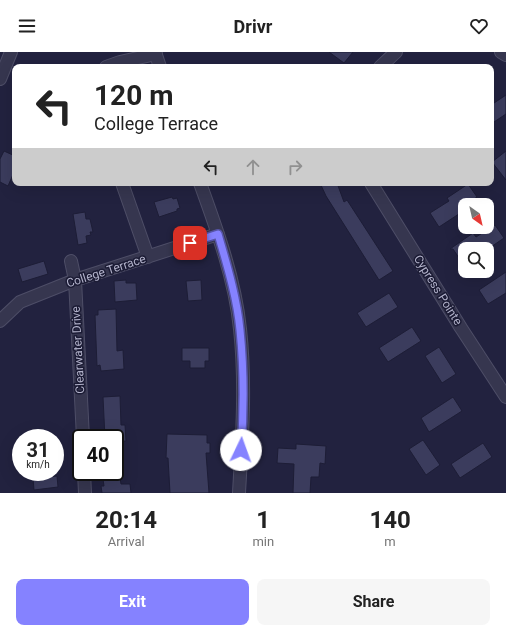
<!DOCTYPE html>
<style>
body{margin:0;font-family:Roboto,sans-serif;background:#f6f6f6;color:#222;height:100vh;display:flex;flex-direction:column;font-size:15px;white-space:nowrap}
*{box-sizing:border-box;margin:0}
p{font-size:13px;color:#767676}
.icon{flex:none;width:22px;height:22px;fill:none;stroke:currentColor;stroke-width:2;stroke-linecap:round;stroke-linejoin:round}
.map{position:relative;height:441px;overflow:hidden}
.sheet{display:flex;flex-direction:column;background:#fff;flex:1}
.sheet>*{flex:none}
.top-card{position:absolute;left:12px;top:12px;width:482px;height:122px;border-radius:8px;box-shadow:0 4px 16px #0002;background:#fff;color:#222;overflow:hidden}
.needle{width:26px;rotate:146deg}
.fabs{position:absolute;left:458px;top:146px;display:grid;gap:8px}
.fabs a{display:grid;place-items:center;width:36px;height:36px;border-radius:8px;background:#fff;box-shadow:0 4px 16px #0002;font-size:20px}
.speed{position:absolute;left:12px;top:377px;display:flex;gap:8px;font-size:20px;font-weight:700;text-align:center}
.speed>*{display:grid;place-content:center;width:52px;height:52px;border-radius:50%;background:#fff;box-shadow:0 4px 16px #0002;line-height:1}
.speed small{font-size:10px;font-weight:400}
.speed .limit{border:2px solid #111;border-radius:6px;background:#fff;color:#111}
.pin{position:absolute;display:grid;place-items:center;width:34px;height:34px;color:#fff;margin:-17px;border-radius:8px;box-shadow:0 2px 6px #0006}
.me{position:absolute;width:44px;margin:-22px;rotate:3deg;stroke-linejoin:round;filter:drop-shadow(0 0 3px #0008)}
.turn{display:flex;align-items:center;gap:14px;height:84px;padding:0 16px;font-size:18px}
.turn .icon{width:52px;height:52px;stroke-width:2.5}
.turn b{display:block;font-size:28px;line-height:34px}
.lanes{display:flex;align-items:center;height:38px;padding:0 16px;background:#0003;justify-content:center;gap:20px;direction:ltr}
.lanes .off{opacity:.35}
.eta{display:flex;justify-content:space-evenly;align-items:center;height:68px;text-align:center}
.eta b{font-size:24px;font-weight:700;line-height:28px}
.cta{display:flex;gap:8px;margin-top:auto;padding:8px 16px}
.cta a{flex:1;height:46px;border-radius:8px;background:#8582ff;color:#fff;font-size:16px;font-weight:700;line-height:46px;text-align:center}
.cta a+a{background:#f6f6f6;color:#222}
header{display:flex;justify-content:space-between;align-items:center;height:52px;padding:0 16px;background:#fff;font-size:18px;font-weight:700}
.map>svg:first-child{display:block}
.building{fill:#3b3c5d;stroke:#1d1d36}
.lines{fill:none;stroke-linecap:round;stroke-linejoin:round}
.minor-casing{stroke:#4e4e67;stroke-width:14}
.minor{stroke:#36364f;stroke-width:12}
.route-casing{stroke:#5654a6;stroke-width:10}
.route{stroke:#8582ff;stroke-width:7}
.labels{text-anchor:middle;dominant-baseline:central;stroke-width:3;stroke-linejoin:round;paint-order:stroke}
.street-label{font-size:12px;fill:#b2b2ca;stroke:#1b1b34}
</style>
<header><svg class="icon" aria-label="menu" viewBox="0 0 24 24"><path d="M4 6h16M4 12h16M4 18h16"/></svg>Drivr<svg class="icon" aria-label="heart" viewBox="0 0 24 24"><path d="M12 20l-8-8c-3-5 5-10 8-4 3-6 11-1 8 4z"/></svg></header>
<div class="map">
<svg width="506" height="441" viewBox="0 0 506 441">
<rect width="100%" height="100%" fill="#22223f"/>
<path class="building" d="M 329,0 L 353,0 L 344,11 Z
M 506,43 L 506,62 L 491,72 L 491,53 Z
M 4,99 L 15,104 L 15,118 L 8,134 L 0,130 L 0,107 Z
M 506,99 L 506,128 L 492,110 Z
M 320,131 L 337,131 L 344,150 L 347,148 L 393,219 L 379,228 L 326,144 Z
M 468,132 L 477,145 L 465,153 L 465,158 L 439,175 L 430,161 L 449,149 L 447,146 Z
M 172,145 L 173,147 L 177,146 L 180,156 L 177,157 L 177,159 L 159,165 L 154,150 Z
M 85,160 L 86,167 L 90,167 L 93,180 L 90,180 L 91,183 L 86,184 L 87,191 L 78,193 L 73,162 Z
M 495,173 L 504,186 L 488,197 L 465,197 L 465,215 L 453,197 L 450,197 L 473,181 L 476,185 Z
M 44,209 L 48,222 L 22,230 L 18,217 Z
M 506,220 L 506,241 L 488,252 L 479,238 Z
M 126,228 L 126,231 L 136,231 L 137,248 L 115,250 L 114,229 Z
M 201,228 L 202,248 L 188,249 L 186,229 Z
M 389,241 L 398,255 L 366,275 L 357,261 Z
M 116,257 L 117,299 L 123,298 L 124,317 L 101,319 L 100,313 L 97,314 L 95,263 L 98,263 L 98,258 Z
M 412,275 L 421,289 L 388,310 L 379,296 Z
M 439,295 L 456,322 L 442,331 L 425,304 Z
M 182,296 L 209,296 L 209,309 L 205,309 L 205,316 L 190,316 L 190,309 L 182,309 Z
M 120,344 L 121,373 L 125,373 L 126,389 L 115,390 L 115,386 L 105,386 L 103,345 Z
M 453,345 L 462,359 L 429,380 L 421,366 Z
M 167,382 L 207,383 L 207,391 L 210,391 L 210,401 L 206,401 L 209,441 L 170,441 L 168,406 L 166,406 Z
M 423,388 L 440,413 L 426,423 L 409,397 Z
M 483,391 L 492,405 L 460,426 L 451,412 Z
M 296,392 L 326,394 L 325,412 L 320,411 L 319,425 L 311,425 L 310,441 L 293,441 L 294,412 L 277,411 L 278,396 L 296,397 Z
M 102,420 L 119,420 L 121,432 L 130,432 L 131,441 L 102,441 L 101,434 L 104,434 Z
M 57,424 L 58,435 L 34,438 L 33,426 Z"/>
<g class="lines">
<g class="minor-casing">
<path id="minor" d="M 155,0 L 160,15
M 501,0 L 506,3
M 106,15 L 120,10 L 156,2
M 380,15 L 396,0
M 0,27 L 11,0
M 122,131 L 148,205
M 200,131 C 217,178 235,227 240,277 C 246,331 242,387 239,441
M 371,131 L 461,276 L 506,345
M 71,209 L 75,228 L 83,386
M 0,269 L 20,250 L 75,228 L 218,182
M 84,420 L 85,441"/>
</g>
<use href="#minor" class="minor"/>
</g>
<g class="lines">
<g class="route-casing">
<path id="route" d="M 190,191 L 218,182 C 227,213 237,246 240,278 C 244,318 244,358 241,398"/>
</g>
<use href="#route" class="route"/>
</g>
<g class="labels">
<g class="street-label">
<text transform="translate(106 219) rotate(-18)">College Terrace</text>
<text transform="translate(438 238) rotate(58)">Cypress Pointe</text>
<text transform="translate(78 298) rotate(-93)">Clearwater Drive</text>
</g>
</g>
</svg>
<div class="fabs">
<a><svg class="needle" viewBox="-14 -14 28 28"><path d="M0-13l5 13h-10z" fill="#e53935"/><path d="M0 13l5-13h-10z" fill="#767676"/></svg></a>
<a><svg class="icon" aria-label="search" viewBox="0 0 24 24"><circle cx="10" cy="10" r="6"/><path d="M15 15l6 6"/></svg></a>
</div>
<div class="speed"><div>31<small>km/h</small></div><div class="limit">40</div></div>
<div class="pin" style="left:190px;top:191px;background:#d93025"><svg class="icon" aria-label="arrive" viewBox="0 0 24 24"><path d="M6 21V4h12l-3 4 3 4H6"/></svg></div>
<svg class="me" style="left:241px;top:398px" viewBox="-20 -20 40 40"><circle r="19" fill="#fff"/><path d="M0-13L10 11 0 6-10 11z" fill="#8582ff"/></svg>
<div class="top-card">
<div class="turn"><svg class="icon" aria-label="left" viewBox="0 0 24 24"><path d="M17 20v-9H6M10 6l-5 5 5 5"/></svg><div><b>120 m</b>College Terrace</div></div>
<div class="lanes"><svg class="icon" aria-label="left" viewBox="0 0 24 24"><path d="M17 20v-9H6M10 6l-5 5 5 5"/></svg><svg class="icon off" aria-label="ahead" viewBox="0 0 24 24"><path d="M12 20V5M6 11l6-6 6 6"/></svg><svg class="icon off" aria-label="right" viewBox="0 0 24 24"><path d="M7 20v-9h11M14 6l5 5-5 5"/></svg></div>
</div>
</div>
<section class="sheet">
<div class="eta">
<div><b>20:14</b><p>Arrival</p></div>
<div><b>1</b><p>min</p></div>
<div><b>140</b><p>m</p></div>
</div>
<div class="cta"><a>Exit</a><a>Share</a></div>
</section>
